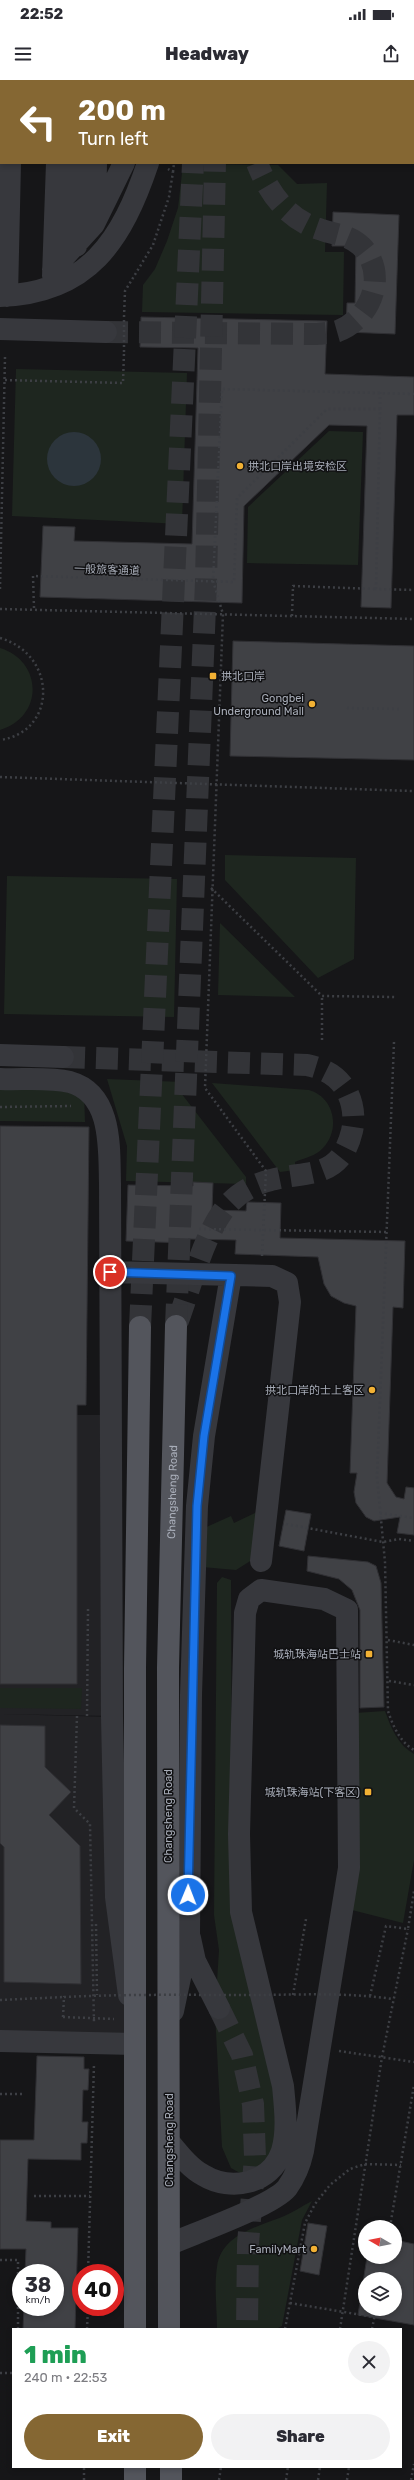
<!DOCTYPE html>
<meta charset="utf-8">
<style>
body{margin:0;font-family:Rubik,"Noto Sans SC",sans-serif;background:#f2f2f3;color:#2b2b33;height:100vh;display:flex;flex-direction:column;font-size:15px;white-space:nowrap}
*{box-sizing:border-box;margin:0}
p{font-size:13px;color:#7c7c81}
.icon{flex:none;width:22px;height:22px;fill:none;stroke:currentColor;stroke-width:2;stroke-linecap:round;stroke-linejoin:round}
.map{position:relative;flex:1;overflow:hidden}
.sheet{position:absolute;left:12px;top:2248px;width:390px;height:140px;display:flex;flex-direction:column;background:#fff;border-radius:0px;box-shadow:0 2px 6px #0003}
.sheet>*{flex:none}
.hud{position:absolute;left:0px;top:0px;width:414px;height:84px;box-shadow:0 2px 6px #0003;background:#856733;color:#fff;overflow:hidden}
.needle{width:26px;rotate:279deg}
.tools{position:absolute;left:358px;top:2140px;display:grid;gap:8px}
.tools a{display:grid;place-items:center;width:44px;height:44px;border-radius:50%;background:#fff;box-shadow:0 2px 6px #0003;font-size:20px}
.speed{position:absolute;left:12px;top:2184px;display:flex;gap:8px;font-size:20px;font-weight:700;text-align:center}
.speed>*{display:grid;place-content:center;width:52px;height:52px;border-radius:50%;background:#fff;box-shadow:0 2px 6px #0003;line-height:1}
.speed small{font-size:10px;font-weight:400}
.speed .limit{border:6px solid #d22;background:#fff;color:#111}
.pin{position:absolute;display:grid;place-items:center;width:34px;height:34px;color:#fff;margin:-17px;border:2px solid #fff;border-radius:50%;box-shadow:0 1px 4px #0007}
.me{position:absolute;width:44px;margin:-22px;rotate:1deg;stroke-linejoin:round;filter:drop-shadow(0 0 3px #0008)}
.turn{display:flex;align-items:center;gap:14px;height:84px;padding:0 12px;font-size:18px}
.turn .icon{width:52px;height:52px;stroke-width:2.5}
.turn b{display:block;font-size:28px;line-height:34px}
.round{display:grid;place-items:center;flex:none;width:42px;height:42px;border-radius:21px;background:#f2f2f3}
.summary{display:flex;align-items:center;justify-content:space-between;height:68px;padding:0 12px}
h1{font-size:24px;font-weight:800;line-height:30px;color:#1e9e55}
.primary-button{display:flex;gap:8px;margin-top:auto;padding:8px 12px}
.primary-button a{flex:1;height:46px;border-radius:24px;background:#856733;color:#fff;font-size:16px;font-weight:800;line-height:46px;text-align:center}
.primary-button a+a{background:#f2f2f3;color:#2b2b33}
.status{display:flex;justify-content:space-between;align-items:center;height:28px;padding:0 20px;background:#fff;direction:ltr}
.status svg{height:11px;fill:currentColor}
header{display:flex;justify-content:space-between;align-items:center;height:52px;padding:0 12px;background:#fff;font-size:18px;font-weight:800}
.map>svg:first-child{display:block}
.built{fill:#222225}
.green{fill:#1e261f}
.water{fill:#2c353c}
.building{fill:#404145;stroke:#303034;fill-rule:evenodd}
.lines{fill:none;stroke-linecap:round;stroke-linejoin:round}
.minor-tunnel{stroke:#333438;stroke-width:22;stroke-dasharray:22 11;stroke-linecap:butt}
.major-tunnel{stroke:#333438;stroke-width:22;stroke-dasharray:22 11;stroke-linecap:butt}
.path{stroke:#3d3f44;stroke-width:2.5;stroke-dasharray:2 3;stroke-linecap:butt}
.minor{stroke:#37383d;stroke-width:22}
.major{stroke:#53555c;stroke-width:22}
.path-bridge{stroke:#3d3f44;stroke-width:2.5;stroke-dasharray:2 3;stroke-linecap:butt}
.route-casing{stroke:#114b97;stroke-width:10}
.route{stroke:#1a73e8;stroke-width:7}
.poi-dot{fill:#f2b134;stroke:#111113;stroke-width:1.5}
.labels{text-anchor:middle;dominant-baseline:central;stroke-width:3;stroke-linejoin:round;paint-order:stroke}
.poi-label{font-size:11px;fill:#a8adb8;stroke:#111113;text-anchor:end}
.street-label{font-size:11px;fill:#a8adb8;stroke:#111113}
</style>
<div class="status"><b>22:52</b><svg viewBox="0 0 49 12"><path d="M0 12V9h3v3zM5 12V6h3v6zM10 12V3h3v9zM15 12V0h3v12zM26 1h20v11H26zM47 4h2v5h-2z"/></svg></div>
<header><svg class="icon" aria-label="menu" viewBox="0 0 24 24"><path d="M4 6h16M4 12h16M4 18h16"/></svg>Headway<svg class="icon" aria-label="share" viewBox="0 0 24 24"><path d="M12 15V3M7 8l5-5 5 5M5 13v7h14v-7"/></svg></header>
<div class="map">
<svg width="414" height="2400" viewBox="0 0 414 2400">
<rect width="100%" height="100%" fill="#161618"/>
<path class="built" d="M 0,1335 L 110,1335 L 112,1636 L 0,1634 Z
M 0,1634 L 112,1637 L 134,1955 L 0,1960 Z"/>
<path class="green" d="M 183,84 L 278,85 L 297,104 L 327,103 L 325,172 L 344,172 L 343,235 L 142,232 L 143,205 L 155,189 L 167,161 L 178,128 Z
M 16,289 L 187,293 L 182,444 L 12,436 Z
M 329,351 L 363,352 L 358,485 L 247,483 L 248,427 Z
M 0,568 C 43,581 44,637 0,650 Z
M 225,775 L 356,778 L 354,879 L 318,898 L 225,800 Z
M 7,796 L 177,799 L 174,937 L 4,934 Z
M 220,843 L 295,917 L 218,915 Z
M 107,999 L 182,1002 L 181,1013 L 246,1097 L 246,1104 L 126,1101 L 127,1066 Z
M 212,1003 L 309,1010 C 334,1017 341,1049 323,1068 C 316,1076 304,1078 295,1082 L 295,1090 L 280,1092 Z
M 0,1004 L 84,1012 L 85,1042 L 0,1041 Z
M 261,1430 L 255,1478 L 236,1490 L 202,1487 L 202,1449 L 231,1436 L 234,1443 Z
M 222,1497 L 231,1500 L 232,1768 L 272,1982 L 280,2053 L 263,2091 L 240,2093 L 231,2088 L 222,2067 L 215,1933 L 219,1870 L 214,1835 L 217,1503 Z
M 0,1608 L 82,1608 L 81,1629 L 0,1628 Z
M 385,1631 C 391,1648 398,1665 414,1674 L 414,1780 L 403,1843 L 348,1829 L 355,1633 Z
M 312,2121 L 302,2140 L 282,2246 L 276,2249 L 217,2249 C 217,2229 214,2207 217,2187 C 221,2155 257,2147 282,2137 C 292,2133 302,2126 312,2121 Z"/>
<path class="water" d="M47 379a27 27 0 1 1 54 0a27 27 0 1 1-54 0Z"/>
<path class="building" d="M 333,132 L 399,135 L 395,254 L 346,252 L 347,223 L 355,223 L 356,166 L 332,166 Z
M 141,237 L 327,241 L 325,294 L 414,297 L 414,335 L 397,335 L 391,528 L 361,527 L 367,346 L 329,345 L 244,426 L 242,523 L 40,517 L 43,446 L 75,447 L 74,461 L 192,464 L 198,268 L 140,267 Z
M 233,561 L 414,566 L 414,680 L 230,676 Z
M 0,1046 L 89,1047 L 86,1325 L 77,1325 L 77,1604 L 0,1604 Z
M 193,1102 L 213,1103 L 212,1130 L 246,1131 L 247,1122 L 281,1123 L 280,1158 L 405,1161 L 403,1228 L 393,1227 L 387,1403 L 396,1417 L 404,1419 L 406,1407 L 414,1408 L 414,1455 L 397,1453 L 400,1437 L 374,1441 L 366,1437 L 356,1423 L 354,1412 L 357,1393 L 350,1393 L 356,1226 L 344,1223 L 331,1216 L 324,1204 L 318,1177 L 235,1174 L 236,1160 L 188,1159 L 188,1163 L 126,1161 L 128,1105 L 193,1106 Z
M 286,1430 L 311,1434 L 304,1471 L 279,1466 Z
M 308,1476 L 368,1482 L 376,1486 L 381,1503 L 384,1627 L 360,1628 L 360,1530 L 352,1510 L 339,1499 L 307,1491 Z
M 0,1645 L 45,1646 L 45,1687 L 71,1712 L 49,1735 L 80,1766 L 81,1904 L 4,1902 L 4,1767 L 0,1763 Z
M 37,1976 L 84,1977 L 84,1989 L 89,1989 L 88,2010 L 83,2010 L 82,2042 L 88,2042 L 87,2063 L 81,2063 L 81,2080 L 28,2079 L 26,2141 L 51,2142 L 51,2148 L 78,2148 L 75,2249 L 23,2249 L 24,2227 L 55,2227 L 55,2193 L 25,2193 L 26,2169 L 0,2169 L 0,2060 L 34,2060 Z
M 308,2143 L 327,2146 L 319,2195 L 300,2191 Z
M 395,2160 L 414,2164 L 414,2245 L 358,2235 L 367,2177 L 395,2177 ZM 365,2199 L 395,2199 L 395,2229 L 365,2229 Z"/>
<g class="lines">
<path class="minor-tunnel" d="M 234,0 L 234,1
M 106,252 L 317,254 C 323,253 332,253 338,251 C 371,239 389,193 361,166 C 349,155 337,155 322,150 C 289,141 269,114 257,83
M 63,977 L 307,985 C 324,989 336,994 346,1010 C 353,1022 355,1038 352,1051 C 340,1101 307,1090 271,1100 C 254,1104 238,1113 227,1126 C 204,1152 189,1213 176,1246
M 219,1928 L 242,1975 L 253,2024 L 255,2077 L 248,2164 L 247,2249"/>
<path class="major-tunnel" d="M 197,1 L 197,0
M 216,1 L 216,0
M 176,1246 L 206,502 L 215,83
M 140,1247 L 193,83"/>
<path class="path" d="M 173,92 L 174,83
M 124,237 L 125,211 L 153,165 L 169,117 L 173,92 L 168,89
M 5,300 L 123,303 L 124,272
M 380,329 L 380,312
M 0,509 L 5,277
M 34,528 L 33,496 L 234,502 L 237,418 L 327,329 L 380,329 L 376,509 L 414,510
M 0,529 L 414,539
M 292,536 L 293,506 L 376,509
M 0,558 C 58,575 57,652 0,660
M 347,628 L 400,629
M 0,697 L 412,711
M 211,808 L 322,916 L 395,917
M 322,960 L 322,916
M 394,962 L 377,1397 L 385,1482 L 388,1631 C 393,1646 400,1662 414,1670
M 0,1027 L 71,1026
M 199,1149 L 387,1152
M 262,1176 L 266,1091 L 205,1008 L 223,534 L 213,501 L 222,309 L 414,314
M 380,1433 L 414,1438
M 286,1444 L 383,1462 L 399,1459 L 414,1461
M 388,1560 L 414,1565
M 389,1601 L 414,1605
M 77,1636 L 74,1728 L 90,1744 L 94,1943
M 87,1636 L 88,1529
M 96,1844 L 97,1915
M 293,1915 L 306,1839
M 370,1916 L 386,1846 L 408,1849 L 414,1811
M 0,1920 L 64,1917
M 63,1937 L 114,1939
M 339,1971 L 414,1982
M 0,2014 L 25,2014
M 34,2116 L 90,2116
M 390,2147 L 414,2005
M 0,2180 L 18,2180 L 18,2249
M 88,2193 L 94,1984
M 381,2199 L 385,2177
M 290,2223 L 374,2237
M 87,2249 L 88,2227
M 285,2249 L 305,2143 L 315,2124 L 330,2105 L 350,2089 L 365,2084 L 401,2085
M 340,2249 L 382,1977 L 408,1849
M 372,2249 L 376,2229
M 0,2293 L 13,2293
M 84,2400 L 84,2387
M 219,2400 L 221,2387
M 286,2400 L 288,2387
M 318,2400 L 320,2387
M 347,2400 L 349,2387
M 411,2400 L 414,2384"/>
<path class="minor" d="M 11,1 L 11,0
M 59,1 L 59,0
M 81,1 L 81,0
M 99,1 L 99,0
M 125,1 L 125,0
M 162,1 L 162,0
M 0,44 L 1,44
M 95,137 L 96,83
M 76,166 L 79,83
M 53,189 L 94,144 L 124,83
M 53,196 L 57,83
M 0,216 C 89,213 122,160 148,83
M 7,216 L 10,83
M 0,249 L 106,252
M 0,975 L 63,977
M 0,999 C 22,1000 48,997 70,1002 C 113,1014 109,1069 110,1104 L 112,1637 L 116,1817 L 129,1915
M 110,1192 L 272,1196 L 287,1203 L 290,1222 L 261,1481
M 190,1858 L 195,1881 L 219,1928
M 173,1931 L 189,1855 L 191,1615 L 197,1426 L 204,1356 L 231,1195
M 0,1961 L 135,1964
M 170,2164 C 195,2153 272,2126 287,2108 C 295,2097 300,2085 303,2071 L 349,1788 L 347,1530 L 324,1519 L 261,1510 L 249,1519 L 245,1533 L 239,1754 L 241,1832 L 283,2006 C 285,2027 288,2051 282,2071 C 271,2104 231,2112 203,2095 C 190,2088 180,2075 170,2063"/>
<g class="major">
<path d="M 135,2249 L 135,1588 L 140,1247"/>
<path id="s1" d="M 169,2249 L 168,1588 L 176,1246"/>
<path d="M 171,2387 L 171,2400"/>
<path d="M 135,2400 L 135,2387"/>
</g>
<path class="path-bridge" d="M 124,272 L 124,237
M 63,1937 L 64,1917 C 125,1914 186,1915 247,1915 C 295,1915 345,1912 393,1919"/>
</g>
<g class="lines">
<g class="route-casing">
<path id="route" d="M 110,1192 L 231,1196 L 204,1356 L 197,1426 L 188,1815"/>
</g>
<use href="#route" class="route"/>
</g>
<g class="poi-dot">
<circle cx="240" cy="386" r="4"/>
<rect x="209" y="592" width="8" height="8" rx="2"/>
<circle cx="312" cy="624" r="4"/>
<circle cx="372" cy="1310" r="4"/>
<rect x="365" y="1570" width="8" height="8" rx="2"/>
<rect x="364" y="1708" width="8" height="8" rx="2"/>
<circle cx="314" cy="2169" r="4"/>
</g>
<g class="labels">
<g class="poi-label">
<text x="248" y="386" text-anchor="start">拱北口岸出境安检区</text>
<text x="221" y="596" text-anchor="start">拱北口岸</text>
<text x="304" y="618">Gongbei<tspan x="304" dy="13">Underground Mall</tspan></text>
<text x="364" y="1310">拱北口岸的士上客区</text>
<text x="361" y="1574">城轨珠海站巴士站</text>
<text x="360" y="1712">城轨珠海站(下客区)</text>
<text x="306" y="2169">FamilyMart</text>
</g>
<g class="street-label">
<text transform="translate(107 490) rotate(2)">一般旅客通道</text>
<text stroke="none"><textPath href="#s1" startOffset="837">Changsheng Road</textPath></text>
<text transform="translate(168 1736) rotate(-90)">Changsheng Road</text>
<text transform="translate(169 2060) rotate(-90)">Changsheng Road</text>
</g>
</g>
</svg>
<div class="tools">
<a><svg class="needle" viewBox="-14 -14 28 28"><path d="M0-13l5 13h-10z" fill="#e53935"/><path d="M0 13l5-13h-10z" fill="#7c7c81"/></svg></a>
<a><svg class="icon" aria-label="layers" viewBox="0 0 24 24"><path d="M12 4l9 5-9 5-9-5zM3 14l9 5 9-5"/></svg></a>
</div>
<div class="speed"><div>38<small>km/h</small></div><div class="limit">40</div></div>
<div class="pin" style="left:110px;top:1192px;background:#d93025"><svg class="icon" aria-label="arrive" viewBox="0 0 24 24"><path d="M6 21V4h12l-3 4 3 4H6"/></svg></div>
<svg class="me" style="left:188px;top:1815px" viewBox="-20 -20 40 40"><circle r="17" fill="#1a73e8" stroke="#fff" stroke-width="3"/><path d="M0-11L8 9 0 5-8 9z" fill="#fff"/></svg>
<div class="hud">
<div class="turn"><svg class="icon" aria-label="left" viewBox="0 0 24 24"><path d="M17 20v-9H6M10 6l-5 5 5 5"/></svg><div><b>200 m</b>Turn left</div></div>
</div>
<section class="sheet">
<div class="summary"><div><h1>1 min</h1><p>240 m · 22:53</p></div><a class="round"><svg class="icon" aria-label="close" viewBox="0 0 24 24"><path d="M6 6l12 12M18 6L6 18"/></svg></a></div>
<div class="primary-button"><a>Exit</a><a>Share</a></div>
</section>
</div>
